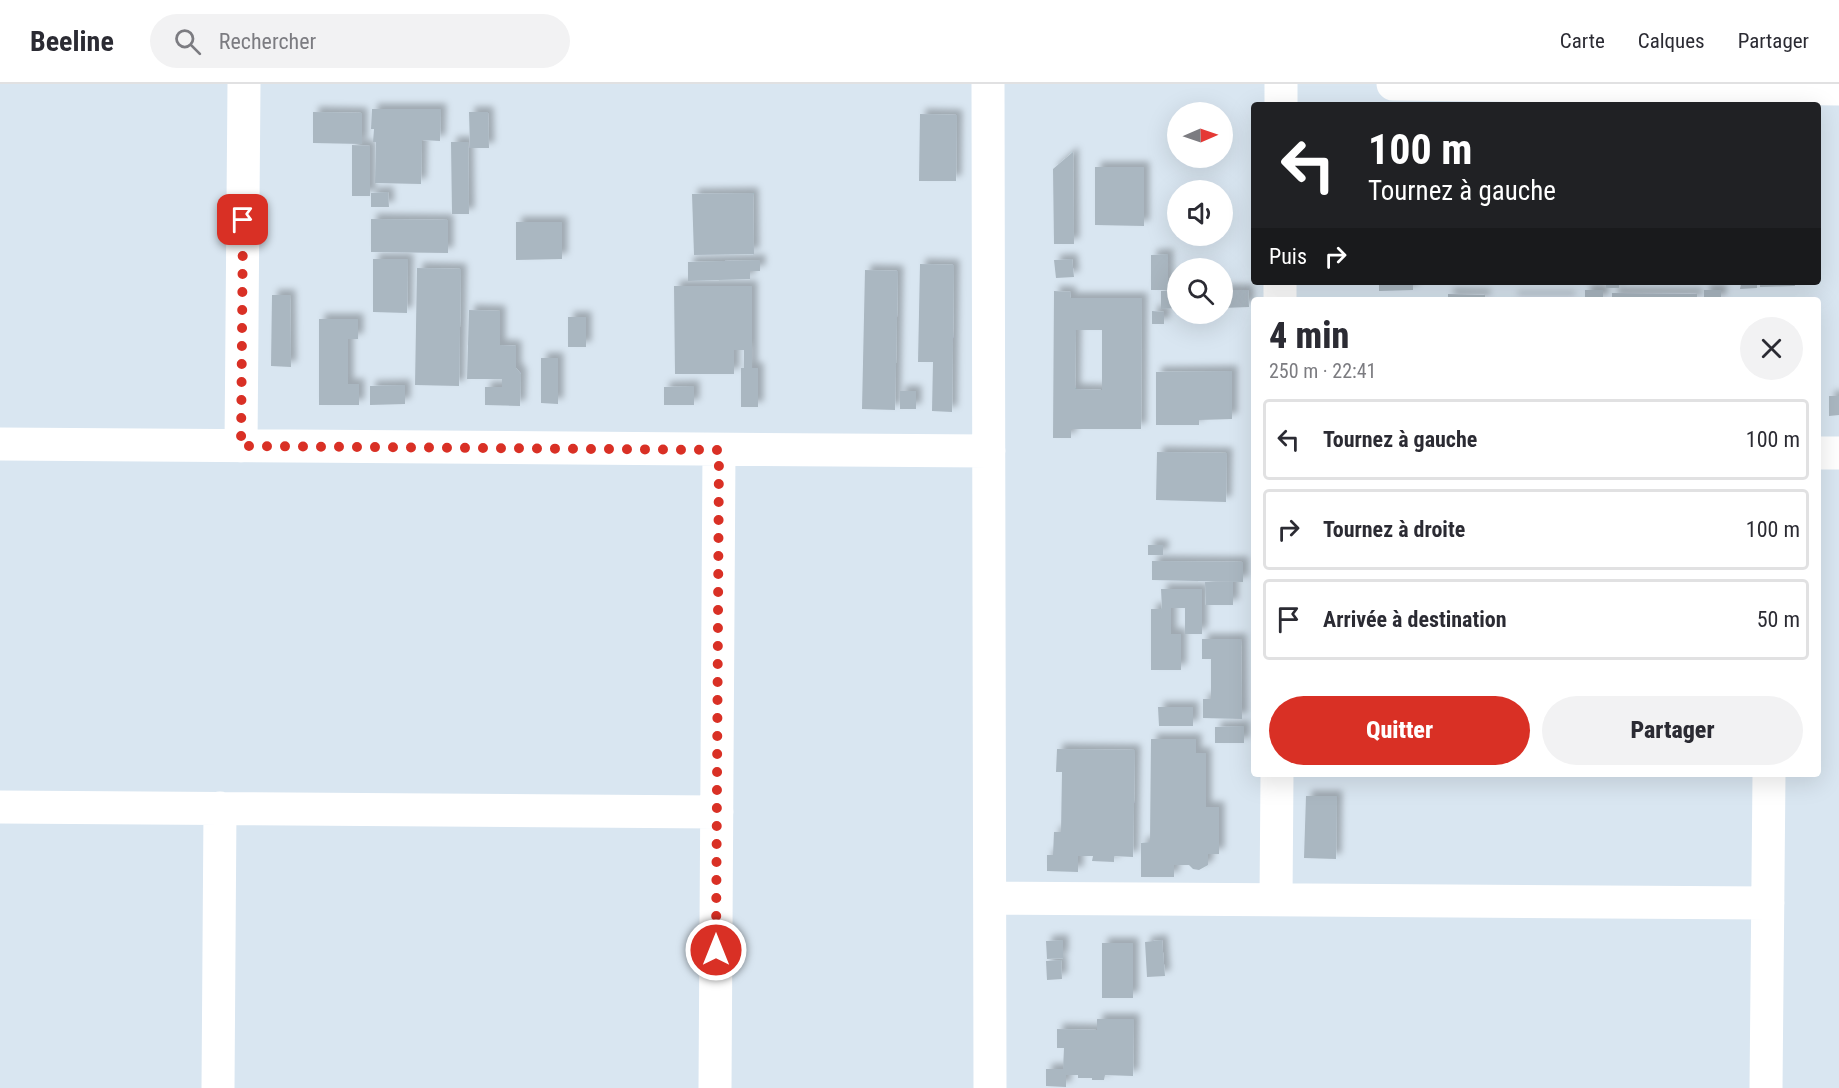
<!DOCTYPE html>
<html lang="fr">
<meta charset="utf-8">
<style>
body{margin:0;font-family:"Roboto Condensed",sans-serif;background:#f2f2f3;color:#2b2b33;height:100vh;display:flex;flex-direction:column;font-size:22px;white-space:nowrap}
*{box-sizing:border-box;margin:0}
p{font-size:20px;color:#7c7c81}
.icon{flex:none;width:33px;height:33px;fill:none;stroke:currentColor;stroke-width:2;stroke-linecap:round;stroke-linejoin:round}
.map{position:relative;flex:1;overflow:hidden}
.sheet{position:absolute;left:1251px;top:213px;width:570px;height:480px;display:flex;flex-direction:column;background:#fff;border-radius:6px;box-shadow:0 6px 24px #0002}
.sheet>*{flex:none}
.banner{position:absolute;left:1251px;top:18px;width:570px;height:183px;border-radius:6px;box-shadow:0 6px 24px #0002;background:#202124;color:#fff;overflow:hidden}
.needle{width:39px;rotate:88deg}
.buttons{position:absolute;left:1167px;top:18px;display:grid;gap:12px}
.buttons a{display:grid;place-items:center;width:66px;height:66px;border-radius:50%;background:#fff;box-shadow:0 6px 24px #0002;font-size:30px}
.pin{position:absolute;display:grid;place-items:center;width:51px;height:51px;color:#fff;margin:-26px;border-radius:12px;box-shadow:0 3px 9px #0006}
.me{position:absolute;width:66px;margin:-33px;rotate:0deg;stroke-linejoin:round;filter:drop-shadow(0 0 4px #0008)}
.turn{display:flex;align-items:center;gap:21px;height:126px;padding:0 18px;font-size:27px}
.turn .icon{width:78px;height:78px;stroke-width:2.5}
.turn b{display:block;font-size:42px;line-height:51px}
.then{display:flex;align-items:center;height:57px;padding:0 18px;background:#0003;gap:12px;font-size:22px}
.round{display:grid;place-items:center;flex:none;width:63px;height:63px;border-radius:32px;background:#f2f2f3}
.overview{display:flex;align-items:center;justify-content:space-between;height:102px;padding:0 18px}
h1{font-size:36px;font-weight:800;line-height:45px}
.action{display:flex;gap:12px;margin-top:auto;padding:12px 18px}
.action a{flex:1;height:69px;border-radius:36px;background:#d93025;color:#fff;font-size:24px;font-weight:800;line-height:69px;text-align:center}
.action a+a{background:#f2f2f3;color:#2b2b33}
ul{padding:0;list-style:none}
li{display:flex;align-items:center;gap:18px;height:81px;margin:0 12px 9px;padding:0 6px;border:3px solid #e1e1e2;border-radius:6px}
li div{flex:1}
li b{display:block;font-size:22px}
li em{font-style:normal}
header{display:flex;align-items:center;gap:36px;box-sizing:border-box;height:84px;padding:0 30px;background:#fff;border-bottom:2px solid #e1e1e2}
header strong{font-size:28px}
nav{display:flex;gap:33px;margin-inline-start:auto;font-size:21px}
.search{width:420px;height:54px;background:#f2f2f3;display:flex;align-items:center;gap:15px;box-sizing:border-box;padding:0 21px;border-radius:33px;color:#7c7c81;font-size:22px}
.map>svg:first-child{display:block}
.building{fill:#aab7c1;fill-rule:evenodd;filter:url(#shadow)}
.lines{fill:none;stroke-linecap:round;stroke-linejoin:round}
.minor{stroke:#fff;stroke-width:33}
.route{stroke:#d93025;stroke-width:10;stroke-dasharray:0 18}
</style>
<header>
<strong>Beeline</strong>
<div class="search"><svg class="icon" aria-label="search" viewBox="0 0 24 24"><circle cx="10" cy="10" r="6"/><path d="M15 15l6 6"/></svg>Rechercher</div>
<nav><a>Carte</a><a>Calques</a><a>Partager</a></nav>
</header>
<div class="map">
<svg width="1839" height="1004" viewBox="0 0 1839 1004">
<defs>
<filter id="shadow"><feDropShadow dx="5.5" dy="-5.5" stdDeviation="3" flood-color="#0004"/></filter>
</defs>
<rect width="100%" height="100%" fill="#d9e6f1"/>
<path class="building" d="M 372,25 L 441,25 L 440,57 L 422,56 L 421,100 L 375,99 L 376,58 L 373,58 L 374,45 L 371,45 Z
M 313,28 L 362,29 L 362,60 L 313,59 Z
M 469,28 L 488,28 L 489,64 L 470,64 Z
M 920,30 L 957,31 L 956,97 L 919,97 Z
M 451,58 L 468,58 L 469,130 L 452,130 Z
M 352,61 L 370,62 L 370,112 L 352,112 Z
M 1073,68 L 1074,160 L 1054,160 L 1053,85 Z
M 1095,83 L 1144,83 L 1144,142 L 1095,141 Z
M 388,108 L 389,123 L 371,123 L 371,109 Z
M 753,109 L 754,170 L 694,171 L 692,110 Z
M 371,135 L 448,136 L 448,169 L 371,168 Z
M 516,138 L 562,138 L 562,175 L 516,176 Z
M 1168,170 L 1168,206 L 1151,206 L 1151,171 Z
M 373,175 L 408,175 L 407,229 L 373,228 Z
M 1072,175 L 1074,193 L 1056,194 L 1054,176 Z
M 760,176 L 760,187 L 750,187 L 750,195 L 688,197 L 688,178 Z
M 920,180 L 954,181 L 952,328 L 932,327 L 933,278 L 918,278 Z
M 417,184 L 461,185 L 459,302 L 415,301 Z
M 865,186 L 898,187 L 895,326 L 862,325 Z
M 1379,198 L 1413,198 L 1413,206 L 1379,207 Z
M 1606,198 L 1619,198 L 1619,204 L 1606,204 Z
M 1709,198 L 1757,198 L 1757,204 L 1740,205 L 1741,200 L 1709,200 Z
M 1760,198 L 1794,198 L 1795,202 L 1760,203 Z
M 674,202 L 752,202 L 752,284 L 758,284 L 758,323 L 741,323 L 741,284 L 744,284 L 744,266 L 734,266 L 734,290 L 675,290 Z
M 1222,206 L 1248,206 L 1249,223 L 1222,224 Z
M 1585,206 L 1603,206 L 1603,216 L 1585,216 Z
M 1704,206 L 1721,206 L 1721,216 L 1704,216 Z
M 1054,207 L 1071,208 L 1070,214 L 1142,214 L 1141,345 L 1071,345 L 1071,354 L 1053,354 ZM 1076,246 L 1102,246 L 1102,306 L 1075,305 Z
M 1161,207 L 1178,207 L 1178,224 L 1161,225 Z
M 1612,209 L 1697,210 L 1697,216 L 1612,216 Z
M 1448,210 L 1485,211 L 1485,216 L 1448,216 Z
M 272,211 L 290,211 L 291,283 L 271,282 Z
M 1512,213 L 1570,213 L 1570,216 L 1512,216 Z
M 469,226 L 500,227 L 500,261 L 516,262 L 516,284 L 521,290 L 520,322 L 485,321 L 485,303 L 502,303 L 502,295 L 467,295 Z
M 1152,227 L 1164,228 L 1164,240 L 1152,240 Z
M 568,233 L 586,233 L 586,263 L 568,263 Z
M 319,235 L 358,235 L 358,255 L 348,255 L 348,300 L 359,300 L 359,321 L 319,321 Z
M 541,274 L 558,274 L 558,320 L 541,319 Z
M 1232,287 L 1232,335 L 1199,336 L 1199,341 L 1156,341 L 1156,288 Z
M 405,301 L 405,320 L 370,321 L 370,302 Z
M 694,302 L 694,321 L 664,321 L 664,303 Z
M 900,307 L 916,307 L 916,325 L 900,325 Z
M 1829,312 L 1839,312 L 1839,331 L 1829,332 Z
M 1157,368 L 1227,369 L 1226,418 L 1156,416 Z
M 1148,461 L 1163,461 L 1163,471 L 1148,471 Z
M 1152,477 L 1243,478 L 1243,498 L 1152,496 Z
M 1205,498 L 1233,498 L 1233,521 L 1206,521 Z
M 1161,505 L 1202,505 L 1202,550 L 1185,550 L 1185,524 L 1171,524 L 1171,550 L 1181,550 L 1181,586 L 1151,586 L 1151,525 L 1162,525 Z
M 1202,555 L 1241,555 L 1242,635 L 1203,634 L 1203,615 L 1211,615 L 1211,575 L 1202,575 Z
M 1158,623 L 1193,623 L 1193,642 L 1159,642 Z
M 1244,642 L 1244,659 L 1215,659 L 1215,643 Z
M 1151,655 L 1196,655 L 1196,669 L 1206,669 L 1206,723 L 1219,723 L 1219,770 L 1208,770 L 1208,781 L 1199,786 L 1193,785 L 1189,781 L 1174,781 L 1174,793 L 1141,793 L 1141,759 L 1150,758 Z
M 1057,665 L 1135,666 L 1133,773 L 1114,772 L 1114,778 L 1092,777 L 1093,772 L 1078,772 L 1078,788 L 1047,787 L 1047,771 L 1053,771 L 1054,748 L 1061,748 L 1062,688 L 1056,688 Z
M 1306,712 L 1337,712 L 1336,775 L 1304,774 Z
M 1063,856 L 1063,874 L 1047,875 L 1046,857 Z
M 1162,856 L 1165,892 L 1147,893 L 1145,858 Z
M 1102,859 L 1133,859 L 1133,914 L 1102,914 Z
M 1061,876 L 1062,895 L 1047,896 L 1046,877 Z
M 1097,935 L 1134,935 L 1133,992 L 1105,991 L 1104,996 L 1092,996 L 1092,994 L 1078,994 L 1078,991 L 1066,991 L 1066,1003 L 1046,1002 L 1046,985 L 1063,985 L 1064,964 L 1057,964 L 1057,945 L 1097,946 Z"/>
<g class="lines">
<path class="minor" d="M 988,0 L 990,1004
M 1393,0 L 1839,5
M 1281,21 L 1281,0
M 1280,216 L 1280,198
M 0,360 L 989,367
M 241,362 L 244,0
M 1818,369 L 1839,369
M 0,723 L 717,728
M 990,814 L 1768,819
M 1276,815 L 1277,690
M 218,1004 L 220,724
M 715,1004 L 719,366
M 1766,1004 L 1769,690"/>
</g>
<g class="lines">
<path class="route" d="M 243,136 L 241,362 L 719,366 L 716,866"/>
</g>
</svg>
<div class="buttons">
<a><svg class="needle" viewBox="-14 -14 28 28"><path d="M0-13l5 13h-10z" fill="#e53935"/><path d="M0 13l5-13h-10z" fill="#7c7c81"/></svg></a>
<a><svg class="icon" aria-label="sound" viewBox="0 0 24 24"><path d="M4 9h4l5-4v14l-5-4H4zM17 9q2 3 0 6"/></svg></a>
<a><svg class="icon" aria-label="search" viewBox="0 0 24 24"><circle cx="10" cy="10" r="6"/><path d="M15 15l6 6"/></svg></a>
</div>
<div class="pin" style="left:243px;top:136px;background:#d93025"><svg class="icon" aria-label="arrive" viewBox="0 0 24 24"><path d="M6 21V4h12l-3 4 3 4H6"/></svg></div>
<svg class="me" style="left:716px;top:866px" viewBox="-20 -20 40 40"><circle r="17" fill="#d93025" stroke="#fff" stroke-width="3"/><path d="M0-11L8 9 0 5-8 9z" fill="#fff"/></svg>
<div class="banner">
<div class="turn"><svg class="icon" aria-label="left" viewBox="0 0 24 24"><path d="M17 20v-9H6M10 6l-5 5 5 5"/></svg><div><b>100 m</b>Tournez à gauche</div></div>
<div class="then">Puis<svg class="icon" aria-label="right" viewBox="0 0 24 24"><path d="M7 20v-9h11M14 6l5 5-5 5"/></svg></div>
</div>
<section class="sheet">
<div class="overview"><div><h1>4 min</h1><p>250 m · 22:41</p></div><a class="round"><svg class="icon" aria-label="close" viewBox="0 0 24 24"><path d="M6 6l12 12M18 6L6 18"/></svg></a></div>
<ul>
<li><svg class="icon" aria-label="left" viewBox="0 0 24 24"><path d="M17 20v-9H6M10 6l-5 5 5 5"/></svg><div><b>Tournez à gauche</b></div><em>100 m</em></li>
<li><svg class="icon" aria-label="right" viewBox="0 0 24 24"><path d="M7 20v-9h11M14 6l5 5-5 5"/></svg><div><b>Tournez à droite</b></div><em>100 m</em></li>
<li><svg class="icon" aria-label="arrive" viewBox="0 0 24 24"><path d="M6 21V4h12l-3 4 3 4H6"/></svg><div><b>Arrivée à destination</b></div><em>50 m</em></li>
</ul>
<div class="action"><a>Quitter</a><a>Partager</a></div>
</section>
</div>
